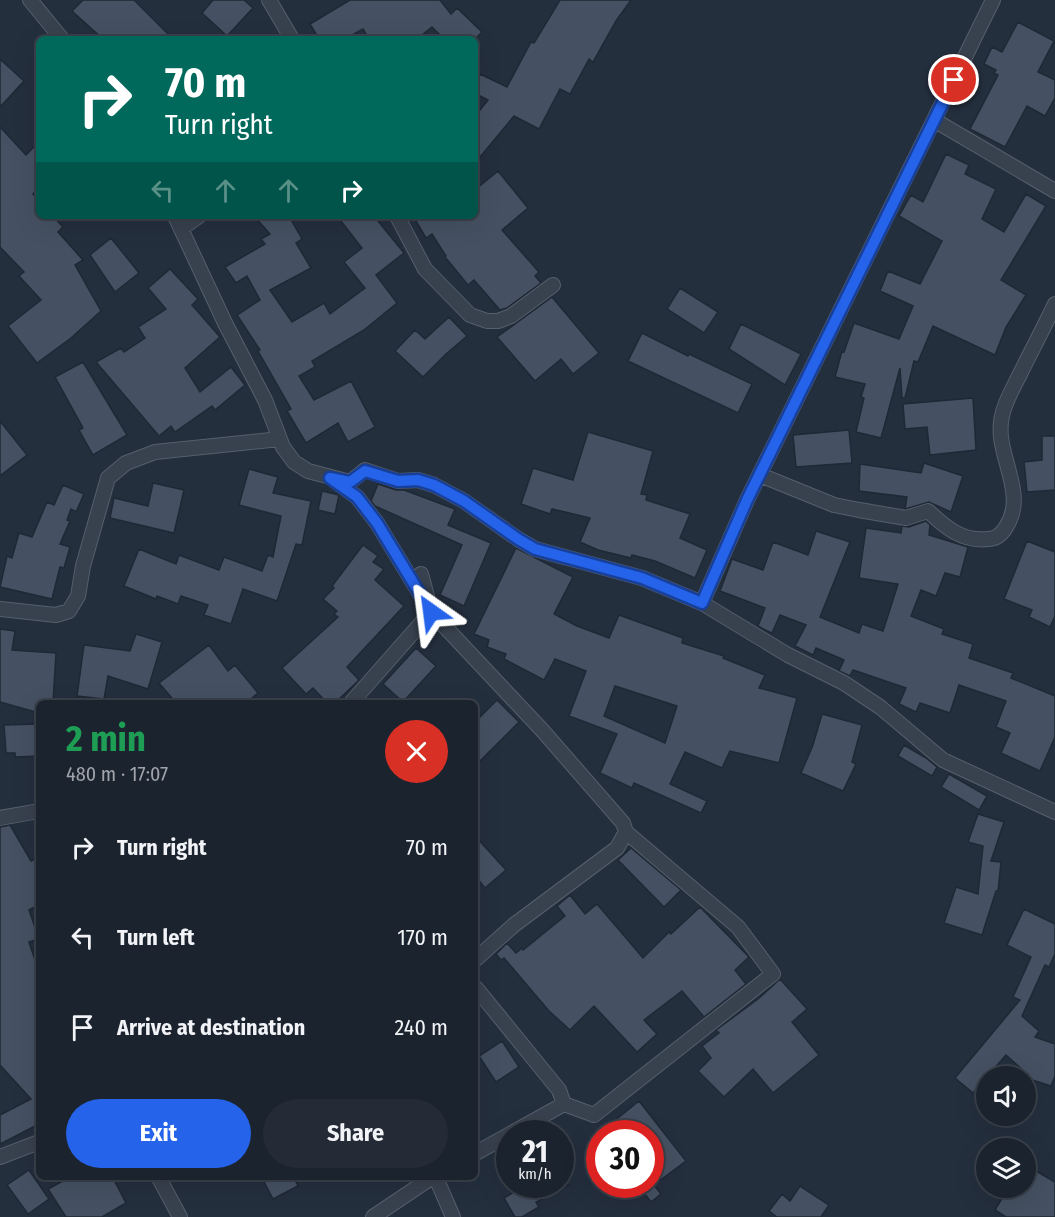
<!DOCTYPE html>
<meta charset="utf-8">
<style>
body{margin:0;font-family:"Fira Sans Condensed",sans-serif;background:#242b36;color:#f1f3f6;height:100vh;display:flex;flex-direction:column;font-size:22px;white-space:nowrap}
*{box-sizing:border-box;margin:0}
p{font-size:20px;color:#a0a4aa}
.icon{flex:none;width:33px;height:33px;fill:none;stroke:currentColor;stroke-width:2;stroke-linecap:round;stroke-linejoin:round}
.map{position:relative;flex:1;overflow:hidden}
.panel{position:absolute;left:36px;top:700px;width:442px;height:480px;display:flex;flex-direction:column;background:#1b232e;border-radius:9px;box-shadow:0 6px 24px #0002,0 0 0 2px #39404a}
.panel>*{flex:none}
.banner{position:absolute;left:36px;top:36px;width:442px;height:183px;border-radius:9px;box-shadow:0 6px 24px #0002,0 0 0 2px #39404a;background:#00695c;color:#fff;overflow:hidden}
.fabs{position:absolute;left:976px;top:1066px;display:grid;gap:12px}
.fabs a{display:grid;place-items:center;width:60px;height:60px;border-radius:50%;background:#1b232e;box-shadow:0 6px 24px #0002,0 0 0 2px #39404a;font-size:30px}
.speed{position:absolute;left:496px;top:1120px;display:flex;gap:12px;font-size:30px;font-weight:700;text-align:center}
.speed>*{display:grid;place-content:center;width:78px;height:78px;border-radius:50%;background:#1b232e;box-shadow:0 6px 24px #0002,0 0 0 2px #39404a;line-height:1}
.speed small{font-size:15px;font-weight:400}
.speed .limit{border:9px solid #d22;background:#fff;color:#111}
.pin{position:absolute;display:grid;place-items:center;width:51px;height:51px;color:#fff;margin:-26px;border:3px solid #fff;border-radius:50%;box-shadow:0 2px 6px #0007}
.me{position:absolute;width:66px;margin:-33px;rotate:329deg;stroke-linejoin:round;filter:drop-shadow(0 0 4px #0008)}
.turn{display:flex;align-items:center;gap:21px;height:126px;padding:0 30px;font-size:27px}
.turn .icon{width:78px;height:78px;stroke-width:2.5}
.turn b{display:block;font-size:42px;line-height:51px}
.lanes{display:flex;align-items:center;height:57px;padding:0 30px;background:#0003;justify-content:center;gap:30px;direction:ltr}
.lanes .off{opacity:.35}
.round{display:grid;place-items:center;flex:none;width:63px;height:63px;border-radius:32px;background:#242b36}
.head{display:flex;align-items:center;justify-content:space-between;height:102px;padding:0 30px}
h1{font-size:36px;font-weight:700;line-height:45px;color:#1e9e55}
.primary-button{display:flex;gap:12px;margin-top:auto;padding:12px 30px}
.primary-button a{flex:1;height:69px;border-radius:36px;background:#2563eb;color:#fff;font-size:24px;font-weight:700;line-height:69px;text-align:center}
.primary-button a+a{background:#242b36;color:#f1f3f6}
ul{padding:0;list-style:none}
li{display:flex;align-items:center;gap:18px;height:90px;padding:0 30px}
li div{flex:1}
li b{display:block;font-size:22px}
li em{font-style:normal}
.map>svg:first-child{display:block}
.building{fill:#455162;stroke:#1f2835;stroke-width:1.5;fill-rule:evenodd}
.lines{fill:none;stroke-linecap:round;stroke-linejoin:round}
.minor-casing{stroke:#565f6c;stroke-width:16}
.minor{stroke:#38414e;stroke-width:14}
.route-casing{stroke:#184099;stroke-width:15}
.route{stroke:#2563eb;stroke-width:10}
</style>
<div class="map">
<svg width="1055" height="1217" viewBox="0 0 1055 1217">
<rect width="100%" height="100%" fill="#242f3e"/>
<path class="building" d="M 83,0 L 134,0 L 173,39 L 103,39 L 72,11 Z
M 213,0 L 244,0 L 253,8 L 227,36 L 202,13 Z
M 350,0 L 440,0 L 451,14 L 457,8 L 482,32 L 475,39 L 444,39 L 432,27 L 417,39 L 369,39 L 363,29 L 345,39 L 319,39 L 310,24 Z
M 560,0 L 631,0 L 616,21 L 593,62 L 589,59 L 570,94 L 560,89 L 539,129 L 514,116 L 476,162 L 476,115 L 488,100 L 476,94 L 476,83 L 480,74 L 507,87 L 531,42 L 534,43 Z
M 1018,22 L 1054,41 L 1038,72 L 1055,80 L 1055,98 L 1045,116 L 1027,106 L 1005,147 L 970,129 L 998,75 L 994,73 L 996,70 L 984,64 L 992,47 L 1002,52 Z
M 0,59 L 24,81 L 0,107 Z
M 0,127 L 26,155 L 39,142 L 39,187 L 33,194 L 39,201 L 39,216 L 53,216 L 63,227 L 58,232 L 83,260 L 75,265 L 101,311 L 71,338 L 37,363 L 8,326 L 41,300 L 19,276 L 24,272 L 0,247 Z
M 946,154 L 969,165 L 965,174 L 996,189 L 982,219 L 1004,232 L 1026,194 L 1046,206 L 1001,280 L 1026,295 L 1006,327 L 995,355 L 933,326 L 918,362 L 914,361 L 905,398 L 902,398 L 900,368 L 881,438 L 856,432 L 864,398 L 861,397 L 865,384 L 835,377 L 842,351 L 844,352 L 854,323 L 899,339 L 913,306 L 880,291 L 888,271 L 920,284 L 942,241 L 899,216 L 911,195 L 923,202 Z
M 498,171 L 528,208 L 502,230 L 539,272 L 535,276 L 541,283 L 507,308 L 500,310 L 474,280 L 468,285 L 445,257 L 446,256 L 432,234 L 426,238 L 413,216 L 433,216 L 437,220 L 442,216 L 476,216 L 476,189 Z
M 254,216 L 289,216 L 302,239 L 296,243 L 311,268 L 270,290 L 292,322 L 324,303 L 330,314 L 365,288 L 344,262 L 362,248 L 337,216 L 374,216 L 404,253 L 376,275 L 397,303 L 364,330 L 312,361 L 315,367 L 299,376 L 314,400 L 351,381 L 375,427 L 348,442 L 338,423 L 306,443 L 287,411 L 291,409 L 258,351 L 260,350 L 237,315 L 260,300 L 247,276 L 236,283 L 225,267 L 265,244 L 261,239 L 270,234 Z
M 111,238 L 139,273 L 115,292 L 90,255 Z
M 170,269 L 198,299 L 192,305 L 220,337 L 185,368 L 200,392 L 231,367 L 245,385 L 215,410 L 212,406 L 175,432 L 171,426 L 159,436 L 96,362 L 121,348 L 124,352 L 145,338 L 138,327 L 166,309 L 148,288 Z
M 680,288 L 718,312 L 704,333 L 667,309 Z
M 552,297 L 599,353 L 573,374 L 561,359 L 535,381 L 497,337 Z
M 449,317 L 467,336 L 446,354 L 423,377 L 395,351 L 415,330 L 425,339 Z
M 741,324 L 801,354 L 785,385 L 729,349 Z
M 642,333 L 688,356 L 689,354 L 752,384 L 738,413 L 628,361 Z
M 83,362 L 127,435 L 93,455 L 79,430 L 83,428 L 55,377 Z
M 973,398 L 976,450 L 930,455 L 927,427 L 905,429 L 903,404 Z
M 0,421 L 27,455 L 0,476 Z
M 849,430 L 852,463 L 796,467 L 793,435 Z
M 588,432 L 653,451 L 641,494 L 647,495 L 646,500 L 690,514 L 680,538 L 707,550 L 695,578 L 655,561 L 632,555 L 631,558 L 598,550 L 580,542 L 590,518 L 552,509 L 550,514 L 521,504 L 533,468 L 573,480 Z
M 1042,436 L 1055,436 L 1055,490 L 1027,492 L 1024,462 L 1042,460 Z
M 924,463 L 963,476 L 951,512 L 929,502 L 905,509 L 907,497 L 859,491 L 860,464 L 921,473 Z
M 249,469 L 278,477 L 273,493 L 311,501 L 302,545 L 296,544 L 277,601 L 243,589 L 231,624 L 204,615 L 208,605 L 181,596 L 178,604 L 157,596 L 156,599 L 124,586 L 139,549 L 176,564 L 179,555 L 219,570 L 224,557 L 262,571 L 268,555 L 273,557 L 281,516 L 239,505 Z
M 153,483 L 184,490 L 174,533 L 110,518 L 114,498 L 148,506 Z
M 378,484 L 396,490 L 404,490 L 455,509 L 448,525 L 491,543 L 464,606 L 440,595 L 462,545 L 375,506 L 371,501 Z
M 63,485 L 84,494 L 76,512 L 71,509 L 67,520 L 70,521 L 60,544 L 70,547 L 64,568 L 60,567 L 52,599 L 0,587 L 7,556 L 12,558 L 19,533 L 32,537 L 47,502 L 54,505 Z
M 322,491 L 339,495 L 335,514 L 318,510 Z
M 926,521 L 930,525 L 929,535 L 968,547 L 960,577 L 945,573 L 936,596 L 921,590 L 911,616 L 944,629 L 942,634 L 973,644 L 969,658 L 1013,673 L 1011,678 L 1055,696 L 1055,737 L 1040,771 L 1001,753 L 1010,733 L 996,727 L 1006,701 L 959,685 L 950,713 L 920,703 L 916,712 L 899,704 L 906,688 L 853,670 L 850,676 L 839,671 L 844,660 L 816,648 L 813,655 L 795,646 L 806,625 L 780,615 L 772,633 L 765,630 L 758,626 L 765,608 L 720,591 L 732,559 L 763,570 L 773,542 L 808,555 L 816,531 L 850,542 L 820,617 L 859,633 L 862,624 L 883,631 L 898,584 L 859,578 L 866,528 L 901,533 L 902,526 L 909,527 Z
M 1027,541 L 1055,552 L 1055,616 L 1050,627 L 1029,617 L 1032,610 L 1004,599 Z
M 363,545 L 378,556 L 373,562 L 384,569 L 375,580 L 404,606 L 347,667 L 359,680 L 334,704 L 328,704 L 313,688 L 306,694 L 282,668 L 338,617 L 334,614 L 337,611 L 323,599 L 334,588 L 332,586 Z
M 516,548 L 573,577 L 554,614 L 577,626 L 609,638 L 619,615 L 683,638 L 682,643 L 724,656 L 723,658 L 765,675 L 759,688 L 797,698 L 779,763 L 730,751 L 722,768 L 685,752 L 670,784 L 707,801 L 701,813 L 634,783 L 632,788 L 600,773 L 617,734 L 569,716 L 586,671 L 555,659 L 544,680 L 504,659 L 506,654 L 487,647 L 489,640 L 474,634 ZM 615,686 L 677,706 L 665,743 L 604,716 Z
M 0,629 L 15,631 L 12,650 L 56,653 L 53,702 L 39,701 L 39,713 L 0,702 Z
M 136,634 L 162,642 L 148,689 L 108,676 L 104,699 L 77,696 L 84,645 L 130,651 Z
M 209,645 L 228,671 L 235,665 L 258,693 L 245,704 L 177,704 L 159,683 Z
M 416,648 L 436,666 L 403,702 L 383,684 Z
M 497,700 L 519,722 L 476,765 L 476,721 Z
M 822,714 L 862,725 L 852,762 L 856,764 L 843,791 L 801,773 L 813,745 Z
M 39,724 L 39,756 L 15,757 L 15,753 L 6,753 L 4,725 Z
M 904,745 L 926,758 L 937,767 L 932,776 L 898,756 Z
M 949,774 L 987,796 L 979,810 L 941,787 Z
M 978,814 L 1004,822 L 991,861 L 1001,862 L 998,891 L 996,891 L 982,935 L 944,923 L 956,887 L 978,894 L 983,846 L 968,842 Z
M 10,825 L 31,861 L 39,857 L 39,905 L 29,910 L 39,939 L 29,942 L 39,972 L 39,1124 L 0,1144 L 0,1115 L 31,1099 L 0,1065 L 0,827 Z
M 476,837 L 506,870 L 485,888 L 476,877 Z
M 631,848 L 681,890 L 664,907 L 618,860 Z
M 570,895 L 585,914 L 597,904 L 643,958 L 669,932 L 671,934 L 700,907 L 749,957 L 735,970 L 746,984 L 704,1017 L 682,991 L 644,1020 L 657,1034 L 637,1052 L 594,1006 L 570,1030 L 549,1011 L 504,958 L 501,960 L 496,954 L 507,943 L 516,953 L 522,948 L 523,950 L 565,916 L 557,906 Z
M 1024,909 L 1055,924 L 1055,954 L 1049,967 L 1045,965 L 1022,1016 L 1039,1031 L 1035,1037 L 1055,1044 L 1055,1076 L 1051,1086 L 1026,1078 L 1027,1074 L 1006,1055 L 973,1093 L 955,1078 L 1020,1000 L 1013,997 L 1031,957 L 1007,945 Z
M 780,979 L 807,1009 L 792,1022 L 819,1055 L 773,1093 L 753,1069 L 724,1097 L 698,1071 L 711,1058 L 702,1046 L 719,1033 L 716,1030 L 758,999 Z
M 502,1041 L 519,1067 L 496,1082 L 479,1056 Z
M 639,1101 L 686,1161 L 654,1185 L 661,1194 L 651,1202 L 638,1185 L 651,1185 L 651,1134 L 598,1134 Z
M 29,1170 L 49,1199 L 28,1214 L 7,1185 Z
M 1036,1171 L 1055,1182 L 1055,1217 L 1006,1217 L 995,1210 L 1008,1188 L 1026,1188 L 1026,1178 L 1030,1180 Z
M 68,1178 L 113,1178 L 126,1203 L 102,1217 L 66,1217 L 48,1189 Z
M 262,1178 L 294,1178 L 298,1186 L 273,1199 Z
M 526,1185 L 570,1185 L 536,1202 L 539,1207 L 522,1217 L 515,1217 L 504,1198 Z
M 800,1186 L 829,1205 L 821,1217 L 777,1217 L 769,1211 L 782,1194 L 790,1201 Z"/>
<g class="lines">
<g class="minor-casing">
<path id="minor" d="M 30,0 L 62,39
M 269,0 L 292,39
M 934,120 L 1055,191
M 175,216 L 225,323 L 265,400 L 283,447 L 294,462 L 308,471 L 350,482 L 365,470 L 398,481 L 418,480 L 434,485 L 464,501 L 518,539 L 535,549 L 642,578 L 702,603 L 788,655 L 844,683 L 880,707 L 943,760 L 1055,812
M 397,216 L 425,269 L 470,315 L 487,321 L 498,321 L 511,316 L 553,285
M 182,228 L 199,216
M 760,475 L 834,505 L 859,510 L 906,518 L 928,511 C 945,527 962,542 988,539 C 996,539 1002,534 1006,527 C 1029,492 993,453 1002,416 C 1005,400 1015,385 1022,370 C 1033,348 1044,327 1055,304
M 335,481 L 357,497 L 377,523 L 431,612 L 542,730 L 623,823 L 626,832 L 617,848 L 514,925 L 476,959
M 421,574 L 427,596
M 702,603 L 747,500 L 993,0
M 0,609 L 56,615 L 69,611 L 78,596 L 83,566 L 108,478 L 126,463 L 155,452 L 280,439
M 350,704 L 431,612
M 0,818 L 39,811
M 476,988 L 559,1090 L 564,1104
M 476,1153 L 564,1104 L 594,1115 L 773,974 L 738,927 L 626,832
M 0,1157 L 39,1142
M 159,1178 L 180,1217
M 436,1178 L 453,1217
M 373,1217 L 431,1178"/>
</g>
<use href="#minor" class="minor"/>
</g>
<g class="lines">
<g class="route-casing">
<path id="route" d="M 431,612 L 377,523 L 357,497 L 330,478 L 350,482 L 365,471 L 398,481 L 418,480 L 434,485 L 464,501 L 518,539 L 535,549 L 642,578 L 702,603 L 747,500 L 954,80"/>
</g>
<use href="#route" class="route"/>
</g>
</svg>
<div class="fabs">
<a><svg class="icon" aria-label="sound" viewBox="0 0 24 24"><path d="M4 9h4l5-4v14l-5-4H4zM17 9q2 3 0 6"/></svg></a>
<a><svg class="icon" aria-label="layers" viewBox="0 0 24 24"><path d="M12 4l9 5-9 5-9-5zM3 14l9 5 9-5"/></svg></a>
</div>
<div class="speed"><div>21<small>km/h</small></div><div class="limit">30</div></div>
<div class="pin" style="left:954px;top:80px;background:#d93025"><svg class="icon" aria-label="arrive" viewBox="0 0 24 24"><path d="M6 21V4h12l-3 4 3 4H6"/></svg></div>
<svg class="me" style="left:431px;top:612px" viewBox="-20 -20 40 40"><path d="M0-17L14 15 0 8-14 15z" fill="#2563eb" stroke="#fff" stroke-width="4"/></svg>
<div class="banner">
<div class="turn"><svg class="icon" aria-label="right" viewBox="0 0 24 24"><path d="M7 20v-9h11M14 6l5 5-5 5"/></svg><div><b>70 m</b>Turn right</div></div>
<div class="lanes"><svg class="icon off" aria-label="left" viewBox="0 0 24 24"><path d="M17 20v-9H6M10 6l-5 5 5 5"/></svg><svg class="icon off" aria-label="ahead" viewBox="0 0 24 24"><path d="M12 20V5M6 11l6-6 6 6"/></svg><svg class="icon off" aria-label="ahead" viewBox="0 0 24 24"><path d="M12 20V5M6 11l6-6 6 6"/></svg><svg class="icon" aria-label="right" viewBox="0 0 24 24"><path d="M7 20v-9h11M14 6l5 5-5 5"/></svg></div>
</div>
<section class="panel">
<div class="head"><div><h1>2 min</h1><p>480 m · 17:07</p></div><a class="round" style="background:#d93025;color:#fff"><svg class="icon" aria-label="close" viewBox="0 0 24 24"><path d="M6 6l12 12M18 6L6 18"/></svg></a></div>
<ul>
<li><svg class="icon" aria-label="right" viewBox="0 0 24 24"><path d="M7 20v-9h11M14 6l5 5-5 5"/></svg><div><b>Turn right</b></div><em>70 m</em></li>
<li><svg class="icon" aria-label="left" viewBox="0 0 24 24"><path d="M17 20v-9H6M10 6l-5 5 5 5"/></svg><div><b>Turn left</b></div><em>170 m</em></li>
<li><svg class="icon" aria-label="arrive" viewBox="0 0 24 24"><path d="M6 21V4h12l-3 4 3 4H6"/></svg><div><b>Arrive at destination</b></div><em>240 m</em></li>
</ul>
<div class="primary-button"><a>Exit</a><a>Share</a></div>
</section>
</div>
